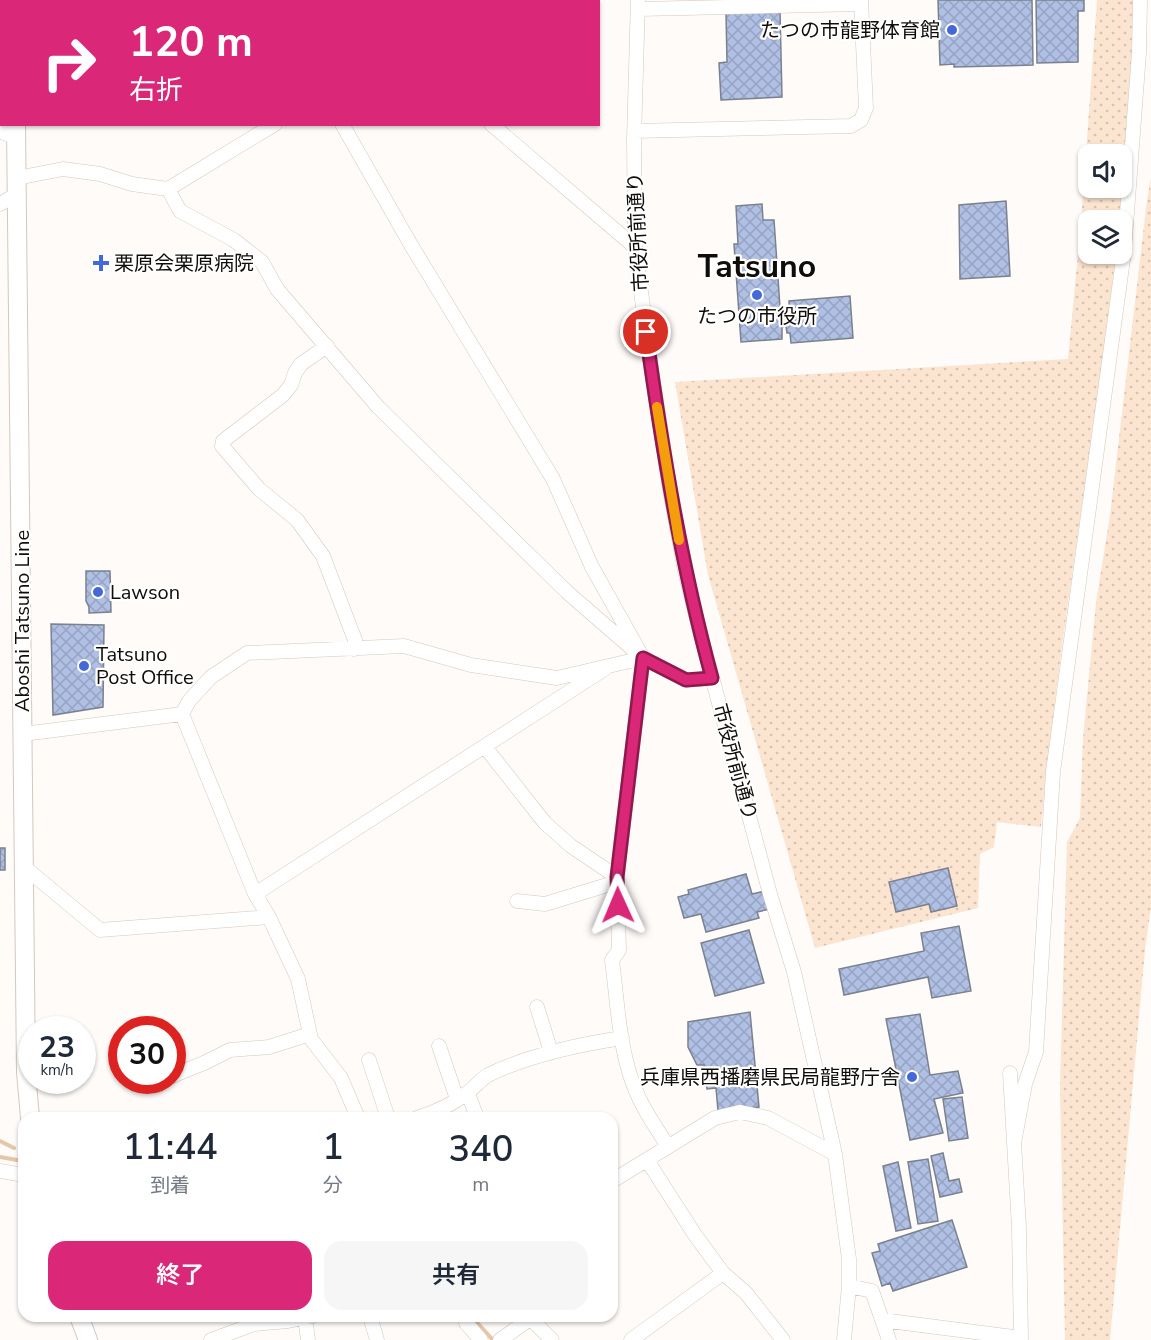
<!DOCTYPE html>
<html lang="ja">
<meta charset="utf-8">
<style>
body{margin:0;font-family:"Nunito Sans","Noto Sans JP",sans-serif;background:#f6f6f7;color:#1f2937;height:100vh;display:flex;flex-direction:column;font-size:22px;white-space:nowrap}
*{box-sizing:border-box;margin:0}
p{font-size:20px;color:#747a83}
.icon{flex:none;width:33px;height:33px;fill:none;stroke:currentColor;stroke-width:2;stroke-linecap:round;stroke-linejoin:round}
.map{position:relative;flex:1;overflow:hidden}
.drawer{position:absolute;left:18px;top:1112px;width:600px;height:210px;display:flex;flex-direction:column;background:#fff;border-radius:18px;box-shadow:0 2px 4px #0004}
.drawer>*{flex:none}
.hud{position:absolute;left:0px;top:0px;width:600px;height:126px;box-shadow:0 2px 4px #0004;background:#db2777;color:#fff;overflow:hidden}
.tools{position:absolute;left:1078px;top:144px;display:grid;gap:12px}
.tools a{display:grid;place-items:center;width:54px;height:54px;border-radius:12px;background:#fff;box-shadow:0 2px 4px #0004;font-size:30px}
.speed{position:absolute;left:18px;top:1016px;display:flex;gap:12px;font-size:30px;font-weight:700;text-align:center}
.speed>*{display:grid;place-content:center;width:78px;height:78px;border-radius:50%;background:#fff;box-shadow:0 2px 4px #0004;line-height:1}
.speed small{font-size:15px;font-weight:400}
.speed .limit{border:9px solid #d22;background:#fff;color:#111}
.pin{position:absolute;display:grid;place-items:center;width:51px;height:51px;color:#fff;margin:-26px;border:3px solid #fff;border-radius:50%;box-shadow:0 2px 6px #0007}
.me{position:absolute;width:66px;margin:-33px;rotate:359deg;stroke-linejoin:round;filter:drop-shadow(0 0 4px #0008)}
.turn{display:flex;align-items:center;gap:21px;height:126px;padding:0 30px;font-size:27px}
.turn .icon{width:78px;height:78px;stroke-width:2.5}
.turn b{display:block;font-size:42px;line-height:51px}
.eta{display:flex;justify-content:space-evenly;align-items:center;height:102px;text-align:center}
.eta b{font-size:36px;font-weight:600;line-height:42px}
.button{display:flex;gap:12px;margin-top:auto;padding:12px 30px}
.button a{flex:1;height:69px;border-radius:18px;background:#db2777;color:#fff;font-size:24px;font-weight:600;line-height:69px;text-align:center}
.button a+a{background:#f6f6f7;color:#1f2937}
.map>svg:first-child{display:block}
.park{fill:url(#park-dots);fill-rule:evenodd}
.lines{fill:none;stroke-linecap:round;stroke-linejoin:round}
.stream{stroke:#e6c5a8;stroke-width:4}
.building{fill:url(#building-cross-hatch);stroke:#7b818d;stroke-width:1.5}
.minor-casing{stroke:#d4c8bd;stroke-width:15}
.major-casing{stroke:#d4c8bd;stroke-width:20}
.minor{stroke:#fff;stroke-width:14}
.major{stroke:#fff;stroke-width:18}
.route-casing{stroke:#8e194d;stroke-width:15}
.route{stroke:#db2777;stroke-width:10}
.slow{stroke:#f59e0b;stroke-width:10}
.poi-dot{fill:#4468da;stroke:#fff;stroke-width:2}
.labels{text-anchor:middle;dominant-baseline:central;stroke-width:4.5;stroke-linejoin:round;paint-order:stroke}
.poi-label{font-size:20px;fill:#100c09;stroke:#fff;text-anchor:start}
.street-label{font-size:20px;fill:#100c09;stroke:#fff}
.town-label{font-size:32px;font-weight:bold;fill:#100c09;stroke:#fff}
</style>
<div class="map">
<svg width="1151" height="1340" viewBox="0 0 1151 1340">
<defs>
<pattern id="park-dots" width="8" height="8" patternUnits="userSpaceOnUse" patternTransform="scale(1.5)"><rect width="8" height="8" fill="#fce5d0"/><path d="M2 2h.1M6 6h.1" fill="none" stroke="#d7c3b1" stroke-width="1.8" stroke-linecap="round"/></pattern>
<pattern id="building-cross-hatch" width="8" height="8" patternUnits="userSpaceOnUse" patternTransform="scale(1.5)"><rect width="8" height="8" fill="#b0bfe4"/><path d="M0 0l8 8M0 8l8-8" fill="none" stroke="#96a3c2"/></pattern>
</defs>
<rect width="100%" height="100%" fill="#fefbf9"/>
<path class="park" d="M 1097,0 L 1136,0 L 1130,106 L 1119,220 L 1089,220 L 1089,254 L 1116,254 C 1094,445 1059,635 1041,827 L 997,822 L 994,847 L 980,854 L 978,908 L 815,948 L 708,575 L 675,382 L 1068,359 L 1081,222 ZM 1089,154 L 1122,154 L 1122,188 L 1089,188 Z
M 1151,178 L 1151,907 L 1145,950 L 1110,1340 L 1065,1340 L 1060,1086 L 1067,842 L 1080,818 L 1083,738 L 1096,603 L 1110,515 L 1147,200 Z"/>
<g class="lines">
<path class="stream" d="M 0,1141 L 14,1148
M 0,1157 L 17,1160
M 471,1316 L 493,1340"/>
</g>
<path class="building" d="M 938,0 L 1032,0 L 1033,65 L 954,67 L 954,64 L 940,65 Z
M 1036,0 L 1084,0 L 1084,11 L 1078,11 L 1078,62 L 1037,63 Z
M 780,11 L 782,97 L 721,100 L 719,63 L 727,62 L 726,13 Z
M 1006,201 L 1010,276 L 960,279 L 959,205 Z
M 762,204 L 763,220 L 774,220 L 781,322 L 790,321 L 789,301 L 850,296 L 853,338 L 791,343 L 790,333 L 787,333 L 786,326 L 782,327 L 782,339 L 741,342 L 734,244 L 738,244 L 736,206 Z
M 86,571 L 110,571 L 111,612 L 89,613 L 89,607 L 86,601 Z
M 51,624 L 104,625 L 103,707 L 53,715 Z
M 0,848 L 5,848 L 5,870 L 0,870 Z
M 948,868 L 957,906 L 931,912 L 929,904 L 896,912 L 889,882 Z
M 746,874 L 752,894 L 765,891 L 770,909 L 757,912 L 759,918 L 706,932 L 701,914 L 684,918 L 678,897 L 689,894 L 688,890 Z
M 959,926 L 971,991 L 932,998 L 928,977 L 844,995 L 839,969 L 924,951 L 921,933 Z
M 749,930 L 764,983 L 715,996 L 701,943 Z
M 750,1012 L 759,1107 L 718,1111 L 716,1088 L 707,1089 L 704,1065 L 697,1065 L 688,1047 L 688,1022 Z
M 920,1014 L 930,1075 L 958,1071 L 963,1093 L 934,1099 L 943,1133 L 910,1140 L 886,1019 Z
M 962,1097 L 968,1138 L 949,1141 L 943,1099 Z
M 943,1153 L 949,1181 L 959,1179 L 962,1192 L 940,1197 L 931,1156 Z
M 928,1159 L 938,1221 L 918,1224 L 908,1162 Z
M 898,1162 L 911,1228 L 896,1231 L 883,1166 Z
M 952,1220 L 967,1267 L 893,1291 L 890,1283 L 882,1286 L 872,1253 L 880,1251 L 878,1244 Z"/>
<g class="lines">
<g class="minor-casing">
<path id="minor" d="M 242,0 L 243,2
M 310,0 L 313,2
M 638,0 L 634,139 L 635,247 L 652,374 L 671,496 L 685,571 L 701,636 L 770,894 L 794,972 L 835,1154 L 849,1259 L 849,1286 L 844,1340
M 381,2 L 382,0
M 639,9 L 861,4
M 342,124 L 411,245 L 553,479 L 592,567 L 643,658 L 617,877 L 619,950 L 612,960 C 618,1006 619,1056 639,1098 C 647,1115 658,1131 668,1146
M 491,124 L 635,247
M 0,131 L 16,138
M 634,131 L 851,126 L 861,120 L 866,108 L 861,0
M 17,178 L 63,169 L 100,174 L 132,184 L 168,189 L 180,211 L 234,240 L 262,262 L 277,289 L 378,407 L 567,592 L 643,658 L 686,680 L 712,678
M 168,189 L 275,124
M 0,204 L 17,194
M 327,346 L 301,364 L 295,373 L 291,385 L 283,395 L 223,441 L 222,446 L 259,489 L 297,520 L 323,556 L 355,640 L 354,649
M 182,714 L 255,894
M 23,734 L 182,714 L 189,701 L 211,677 L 247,653 L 404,646 L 471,665 L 557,678 L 643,658
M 485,747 L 545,823 L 571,846 L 617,877
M 23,866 L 100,930 L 269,917
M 517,901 L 545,904 L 617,882
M 537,1007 L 551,1052
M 439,1046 L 457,1099
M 369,1060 L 388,1118
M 172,1076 L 204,1063 L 230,1050 L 269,1047 L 310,1034
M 159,1085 L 166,1080
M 468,1093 L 477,1118
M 358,1118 L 341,1078 L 311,1039 L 298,979 L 269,917 L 255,894 L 606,668
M 417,1118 C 433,1113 453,1104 467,1093 C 474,1088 480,1080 488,1075 C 529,1055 576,1045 622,1038
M 1014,1143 L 1025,1084 L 1036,1052 L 1053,772 L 1124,252 L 1139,53 L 1140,0
M 647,1160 L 695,1235 L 723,1273 L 746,1293 L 783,1340
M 0,1171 L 24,1175
M 612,1181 L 715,1118 L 740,1112 L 768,1118 L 835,1154
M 849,1286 L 872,1291 L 889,1340
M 370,1316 L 377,1340
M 528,1316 L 552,1340
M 305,1317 L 308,1340
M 882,1320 L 1021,1338 L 1019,1228 L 1010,1073
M 466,1323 L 481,1340
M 211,1340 L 254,1324 L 288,1321 L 313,1316
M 500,1340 L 530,1319
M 631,1340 L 723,1273"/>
</g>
<g class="major-casing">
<path id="major" d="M 15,0 L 15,2
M 16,124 L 26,1072 L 30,1118
M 79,1316 L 88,1340"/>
</g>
<use href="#minor" class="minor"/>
<use href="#major" class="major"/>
</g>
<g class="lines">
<g class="route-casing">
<path id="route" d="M 618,905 L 617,877 L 643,658 L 686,680 L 712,678 C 681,564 662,448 646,332"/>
</g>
<use href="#route" class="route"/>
<path class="slow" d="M 657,407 L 679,540"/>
</g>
<g class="poi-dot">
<circle cx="952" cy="30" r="6"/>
<path d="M98 254h6v6h6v6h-6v6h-6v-6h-6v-6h6z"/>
<circle cx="757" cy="295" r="6"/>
<circle cx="98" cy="592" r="6"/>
<circle cx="84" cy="666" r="6"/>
<circle cx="912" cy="1077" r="6"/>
</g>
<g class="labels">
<g class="poi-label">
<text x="940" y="30" text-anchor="end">たつの市龍野体育館</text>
<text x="114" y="263">栗原会栗原病院</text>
<text x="757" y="316" text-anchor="middle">たつの市役所</text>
<text x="110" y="592">Lawson</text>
<text x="96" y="654">Tatsuno<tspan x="96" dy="23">Post Office</tspan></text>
<text x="900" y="1077" text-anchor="end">兵庫県西播磨県民局龍野庁舎</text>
</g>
<g class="street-label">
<text transform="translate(638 232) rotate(-93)">市役所前通り</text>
<text transform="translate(22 621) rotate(-90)">Aboshi Tatsuno Line</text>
<text transform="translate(735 762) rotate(75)">市役所前通り</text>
</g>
<g class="town-label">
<text x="757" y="266">Tatsuno</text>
</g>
</g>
</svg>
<div class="tools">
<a><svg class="icon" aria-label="sound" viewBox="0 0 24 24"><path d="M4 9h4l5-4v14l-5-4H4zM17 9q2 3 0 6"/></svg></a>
<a><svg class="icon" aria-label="layers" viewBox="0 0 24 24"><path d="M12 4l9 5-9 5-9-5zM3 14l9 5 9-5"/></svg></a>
</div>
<div class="speed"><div>23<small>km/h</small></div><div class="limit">30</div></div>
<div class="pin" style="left:646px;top:332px;background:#d93025"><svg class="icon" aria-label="arrive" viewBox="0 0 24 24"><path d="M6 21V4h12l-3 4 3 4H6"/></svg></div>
<svg class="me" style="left:618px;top:905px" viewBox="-20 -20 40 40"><path d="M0-17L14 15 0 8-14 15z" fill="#db2777" stroke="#fff" stroke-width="4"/></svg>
<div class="hud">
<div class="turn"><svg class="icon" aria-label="right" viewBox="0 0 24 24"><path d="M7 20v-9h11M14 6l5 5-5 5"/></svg><div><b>120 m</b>右折</div></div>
</div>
<section class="drawer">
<div class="eta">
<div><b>11:44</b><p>到着</p></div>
<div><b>1</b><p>分</p></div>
<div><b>340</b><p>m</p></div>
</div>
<div class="button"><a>終了</a><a>共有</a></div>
</section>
</div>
